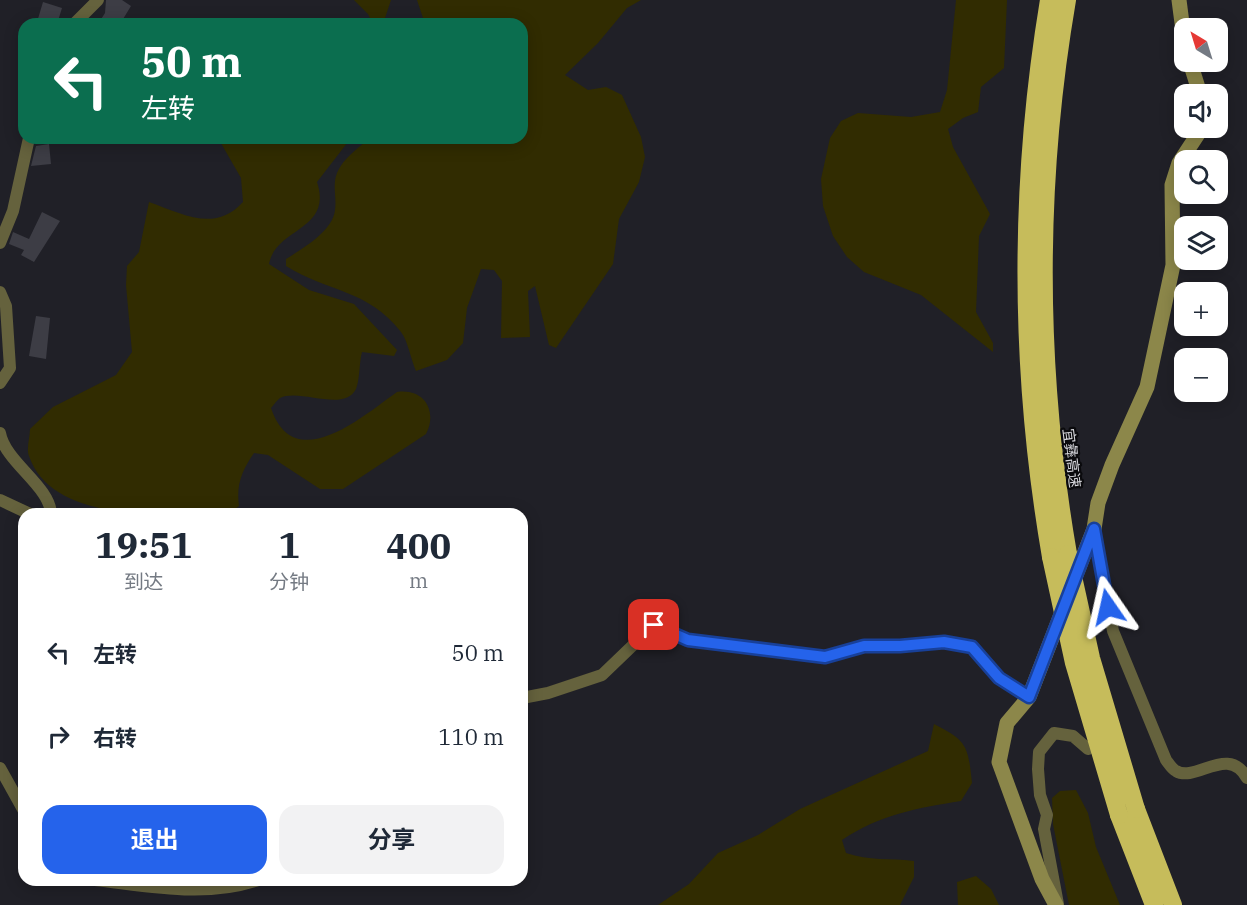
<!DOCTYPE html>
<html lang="zh">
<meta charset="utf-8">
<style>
body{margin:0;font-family:"IBM Plex Serif","Noto Sans SC",serif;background:#f2f2f3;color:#1f2937;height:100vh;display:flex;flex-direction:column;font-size:22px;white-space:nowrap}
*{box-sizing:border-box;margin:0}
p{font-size:20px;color:#747a83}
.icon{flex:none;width:33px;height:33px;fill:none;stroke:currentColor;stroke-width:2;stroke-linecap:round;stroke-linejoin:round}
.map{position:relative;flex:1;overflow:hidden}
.details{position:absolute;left:18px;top:508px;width:510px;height:378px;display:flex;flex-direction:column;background:#fff;border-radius:18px;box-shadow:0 3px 15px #0003}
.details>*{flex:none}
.guide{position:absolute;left:18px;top:18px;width:510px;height:126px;border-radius:18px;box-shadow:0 3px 15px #0003;background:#0b6e4f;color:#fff;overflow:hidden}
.needle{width:39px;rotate:322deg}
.buttons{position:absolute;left:1174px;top:18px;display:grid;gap:12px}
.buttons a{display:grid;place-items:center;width:54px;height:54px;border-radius:12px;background:#fff;box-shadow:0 3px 15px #0003;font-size:30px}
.pin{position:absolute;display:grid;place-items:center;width:51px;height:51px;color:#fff;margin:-26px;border-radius:12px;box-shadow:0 3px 9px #0006}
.me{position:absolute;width:66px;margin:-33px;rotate:349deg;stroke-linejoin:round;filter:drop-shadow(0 0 4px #0008)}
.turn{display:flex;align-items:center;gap:21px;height:126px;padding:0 24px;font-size:27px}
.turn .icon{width:78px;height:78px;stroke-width:2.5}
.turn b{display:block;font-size:42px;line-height:51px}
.eta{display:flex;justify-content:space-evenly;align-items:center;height:102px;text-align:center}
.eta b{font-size:36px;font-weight:700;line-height:42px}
.cta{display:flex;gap:12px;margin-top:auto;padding:12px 24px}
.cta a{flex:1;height:69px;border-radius:18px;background:#2563eb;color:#fff;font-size:24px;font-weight:700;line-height:69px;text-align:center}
.cta a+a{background:#f2f2f3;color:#1f2937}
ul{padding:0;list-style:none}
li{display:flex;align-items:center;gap:18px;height:84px;padding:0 24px}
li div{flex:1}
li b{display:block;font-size:22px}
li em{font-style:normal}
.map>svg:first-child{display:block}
.green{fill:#312c01}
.building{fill:#3d3d45}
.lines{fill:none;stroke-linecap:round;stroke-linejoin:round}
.street{stroke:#65623d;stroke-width:12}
.secondary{stroke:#8c874a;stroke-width:15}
.highway{stroke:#c6bc5b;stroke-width:18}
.highway-bridge{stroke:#c6bc5b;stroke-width:18}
.route-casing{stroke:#184099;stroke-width:15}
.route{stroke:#2563eb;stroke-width:10}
.labels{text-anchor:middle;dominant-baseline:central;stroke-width:4.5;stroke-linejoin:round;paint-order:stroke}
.street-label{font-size:15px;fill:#d6d6db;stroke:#0a0a0d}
</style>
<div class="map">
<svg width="1247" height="905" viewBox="0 0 1247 905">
<rect width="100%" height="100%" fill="#202027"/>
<path class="green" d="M 354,0 L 391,0 L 383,24 L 373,24 L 368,14 Z
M 417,0 L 641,0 L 627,8 L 598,43 L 565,75 L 588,90 L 606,87 L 622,95 L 641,137 L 645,157 L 639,182 L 619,219 L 613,264 L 556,348 L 549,345 L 535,286 L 528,291 L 530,337 L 501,338 L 502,281 L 494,270 L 481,269 L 467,308 L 463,343 L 447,360 L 416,371 C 411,360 408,341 401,332 C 368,289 327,292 286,266 L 286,259 C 302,249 333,231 335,210 C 337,197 332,186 337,173 C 343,158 358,149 369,138 L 522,138 L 522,24 L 425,24 Z
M 956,0 L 1007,0 L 1004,68 L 981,87 L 978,112 L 963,118 L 948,129 L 953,147 L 990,214 L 979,236 L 976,312 L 993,343 L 993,352 L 921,295 L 864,272 L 847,257 L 833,236 L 823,206 L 821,179 L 830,138 L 841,121 L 858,113 L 911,117 L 940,112 L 947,90 Z
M 218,138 L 351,138 L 317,182 C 333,231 276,227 269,264 L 309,290 L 354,304 L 397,350 L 394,356 L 362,352 C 359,363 360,379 356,389 C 344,413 300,388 280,398 C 277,400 273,406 271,408 C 294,477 363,416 397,392 C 424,388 438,411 426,434 L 343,489 L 320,489 L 268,455 L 254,453 C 242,470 236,485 239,506 L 229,514 C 173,515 52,525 29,456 C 26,449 30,437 30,429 L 53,407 L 116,375 L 132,352 L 126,285 L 127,266 L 139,252 L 149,202 C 183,214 215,233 243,202 L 241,178 Z
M 934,724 C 967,741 968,745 972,783 L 961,801 C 917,808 879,815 842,840 L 846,853 C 870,861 889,858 914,861 L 914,877 L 900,905 L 658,905 L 689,884 L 718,853 L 758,835 L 800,809 L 928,751 Z
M 1076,790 L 1088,813 L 1096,847 L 1120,905 L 1069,905 L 1053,824 L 1052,798 L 1060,791 Z
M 976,876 L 991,889 L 999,905 L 958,905 L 957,882 Z"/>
<path class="building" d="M 106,0 L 122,0 L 131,6 L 120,24 L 98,24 L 105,13 Z
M 43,2 L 62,8 L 57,24 L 37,22 Z
M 49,144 L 51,164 L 31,166 L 36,146 Z
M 42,212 L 60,221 L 34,262 L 21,255 L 24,250 L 9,244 L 13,232 L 29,239 Z
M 36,316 L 50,318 L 46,359 L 29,356 Z"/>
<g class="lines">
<path class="street" d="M 74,24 L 98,0
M 0,243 L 13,211 L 29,138
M 0,292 L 6,306 L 10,368 L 0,383
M 0,433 C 5,462 50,486 51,514
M 0,500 L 30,514
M 1094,529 L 1113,631 L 1166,760 C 1169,764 1172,769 1176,771 C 1196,783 1228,744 1247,778
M 522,698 L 548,693 L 602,675 L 654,625 L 688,640 L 825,657 L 864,646 L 900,646 L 944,642 L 972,647 L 999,678 L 1029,697
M 0,768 L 24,811
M 95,880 C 149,886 206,898 258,880
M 1058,904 L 1044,829 L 1047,815 L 1040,795 L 1038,769 L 1039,752 L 1054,733 L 1073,736 L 1088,749"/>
<path class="secondary" d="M 1179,0 L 1185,46
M 1190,62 L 1200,94
M 1072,585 L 1094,529 L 1098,503 L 1112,465 L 1147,387 L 1173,265 L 1172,185 L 1179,163 L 1202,128
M 1056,905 L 1042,879 L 999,762 L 1007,723 L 1029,697 L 1064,607"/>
<path class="highway" d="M 1049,0 C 1018,187 1019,371 1051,557
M 1067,0 C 1035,187 1036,368 1068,554
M 1136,809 L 1173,905
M 1119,815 L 1154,905"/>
<path class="highway-bridge" d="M 1068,554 L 1091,658 L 1136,809
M 1051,557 L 1074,663 L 1119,815"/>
</g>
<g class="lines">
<g class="route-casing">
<path id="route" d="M 654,625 L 688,640 L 825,657 L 864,646 L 900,646 L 944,642 L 972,647 L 999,678 L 1029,697 L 1094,529 L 1108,607"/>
</g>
<use href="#route" class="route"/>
</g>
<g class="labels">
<g class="street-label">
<text transform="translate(1072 458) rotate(83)">宜彝高速</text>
</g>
</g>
</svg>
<div class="buttons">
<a><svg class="needle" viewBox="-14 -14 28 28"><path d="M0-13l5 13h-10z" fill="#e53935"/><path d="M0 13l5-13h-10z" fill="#747a83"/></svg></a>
<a><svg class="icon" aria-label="sound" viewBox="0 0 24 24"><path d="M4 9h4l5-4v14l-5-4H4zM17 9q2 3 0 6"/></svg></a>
<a><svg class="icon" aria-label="search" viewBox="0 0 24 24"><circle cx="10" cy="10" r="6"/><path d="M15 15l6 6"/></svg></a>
<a><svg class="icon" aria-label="layers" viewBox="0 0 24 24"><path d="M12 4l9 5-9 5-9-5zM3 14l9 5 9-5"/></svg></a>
<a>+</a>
<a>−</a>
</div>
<div class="pin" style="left:654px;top:625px;background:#d93025"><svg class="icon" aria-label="arrive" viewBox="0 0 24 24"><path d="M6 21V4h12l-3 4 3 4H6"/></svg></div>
<svg class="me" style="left:1108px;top:607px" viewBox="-20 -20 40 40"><path d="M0-17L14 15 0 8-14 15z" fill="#2563eb" stroke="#fff" stroke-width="4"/></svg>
<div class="guide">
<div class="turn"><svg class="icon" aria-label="left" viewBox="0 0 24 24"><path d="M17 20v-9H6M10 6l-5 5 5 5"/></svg><div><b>50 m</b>左转</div></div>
</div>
<section class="details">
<div class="eta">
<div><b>19:51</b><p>到达</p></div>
<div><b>1</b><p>分钟</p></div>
<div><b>400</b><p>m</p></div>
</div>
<ul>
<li><svg class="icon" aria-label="left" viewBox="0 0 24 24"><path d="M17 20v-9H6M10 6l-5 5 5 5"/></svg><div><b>左转</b></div><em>50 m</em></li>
<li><svg class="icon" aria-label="right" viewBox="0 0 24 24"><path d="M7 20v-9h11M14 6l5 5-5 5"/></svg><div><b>右转</b></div><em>110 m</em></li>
</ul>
<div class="cta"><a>退出</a><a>分享</a></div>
</section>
</div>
